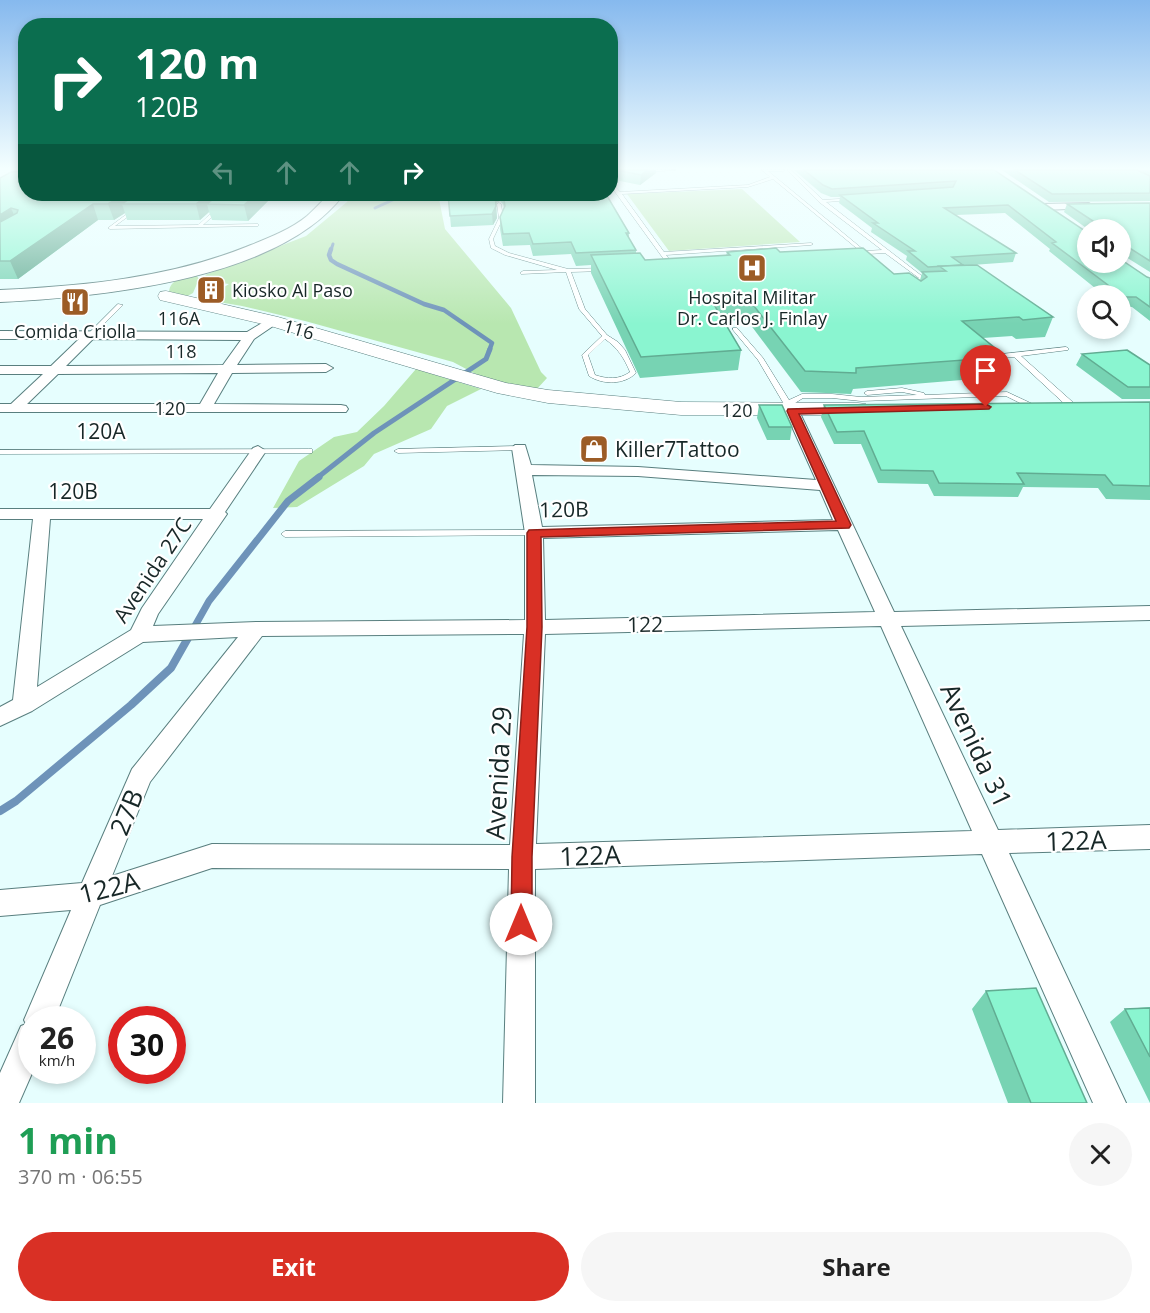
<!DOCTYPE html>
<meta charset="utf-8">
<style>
body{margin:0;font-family:"Open Sans",sans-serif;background:#f6f6f6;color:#222;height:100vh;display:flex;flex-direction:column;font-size:22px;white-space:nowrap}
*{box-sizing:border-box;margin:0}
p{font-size:20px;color:#767676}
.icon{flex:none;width:33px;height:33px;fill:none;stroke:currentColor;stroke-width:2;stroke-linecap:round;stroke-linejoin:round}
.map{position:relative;height:1103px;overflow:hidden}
.sheet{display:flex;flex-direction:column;background:#fff;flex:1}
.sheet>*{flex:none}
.banner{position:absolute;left:18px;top:18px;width:600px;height:183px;border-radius:24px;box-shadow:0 3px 9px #0003;background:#0b6e4f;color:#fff;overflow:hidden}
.controls{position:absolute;left:1077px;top:219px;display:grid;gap:12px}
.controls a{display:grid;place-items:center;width:54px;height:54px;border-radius:50%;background:#fff;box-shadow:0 3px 9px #0003;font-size:30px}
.speed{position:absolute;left:18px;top:1006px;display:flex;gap:12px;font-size:30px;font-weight:700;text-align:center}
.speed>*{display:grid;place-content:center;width:78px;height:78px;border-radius:50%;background:#fff;box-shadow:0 3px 9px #0003;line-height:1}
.speed small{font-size:15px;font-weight:400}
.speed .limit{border:9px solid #d22;background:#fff;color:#111}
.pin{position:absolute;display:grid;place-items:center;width:51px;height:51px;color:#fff;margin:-62px -26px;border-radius:50% 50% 50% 0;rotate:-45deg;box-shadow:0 0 6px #0007}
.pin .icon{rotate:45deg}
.me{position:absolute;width:66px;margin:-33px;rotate:0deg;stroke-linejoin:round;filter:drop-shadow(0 0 4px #0008)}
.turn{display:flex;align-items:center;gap:21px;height:126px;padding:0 18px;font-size:27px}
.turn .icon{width:78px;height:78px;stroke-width:2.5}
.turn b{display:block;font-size:42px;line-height:51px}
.lanes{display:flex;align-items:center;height:57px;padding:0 18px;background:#0003;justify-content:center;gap:30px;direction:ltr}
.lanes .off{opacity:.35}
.round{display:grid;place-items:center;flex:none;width:63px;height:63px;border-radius:32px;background:#f6f6f6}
.head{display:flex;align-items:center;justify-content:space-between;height:102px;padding:0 18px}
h1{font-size:36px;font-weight:700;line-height:45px;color:#1e9e55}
.cta{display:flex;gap:12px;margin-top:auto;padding:12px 18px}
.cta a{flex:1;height:69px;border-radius:36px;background:#d93025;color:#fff;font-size:24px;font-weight:700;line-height:69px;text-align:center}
.cta a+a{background:#f6f6f6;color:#222}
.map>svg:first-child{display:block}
.green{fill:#b8e7b0}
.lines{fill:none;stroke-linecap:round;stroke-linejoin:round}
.stream-far4{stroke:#6e93b9;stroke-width:3}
.stream-far3{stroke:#6e93b9;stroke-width:4.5}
.stream-far2{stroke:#6e93b9;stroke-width:5}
.stream-far1{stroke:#6e93b9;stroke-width:7}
.stream{stroke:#6e93b9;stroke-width:8}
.lane-casing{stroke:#597f7f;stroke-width:1}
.street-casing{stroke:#597f7f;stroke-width:2}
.secondary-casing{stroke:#597f7f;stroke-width:1}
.primary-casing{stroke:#597f7f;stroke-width:2}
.lane{fill:#fff;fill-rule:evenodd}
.street{fill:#fff;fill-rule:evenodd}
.secondary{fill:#fff;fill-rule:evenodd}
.primary{fill:#fff;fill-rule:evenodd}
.wall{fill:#77d3b3}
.shaded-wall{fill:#61ac92}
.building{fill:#8af5d0;stroke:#61ac92;stroke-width:1.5}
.route{fill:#d93025;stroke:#8d1f18;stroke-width:1.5}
.labels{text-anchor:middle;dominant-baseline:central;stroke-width:4.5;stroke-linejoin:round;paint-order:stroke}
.far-poi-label{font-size:18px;fill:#172727;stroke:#fff}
.far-street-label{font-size:18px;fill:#172727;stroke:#fff}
.street-label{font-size:21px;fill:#172727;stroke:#fff}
.poi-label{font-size:21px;fill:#172727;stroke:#fff;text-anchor:start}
.near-street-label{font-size:26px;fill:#172727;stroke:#fff}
</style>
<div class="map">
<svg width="1150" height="1103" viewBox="0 0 1150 1103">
<rect width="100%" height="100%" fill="#e6fefe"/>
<path class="green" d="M 742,189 L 800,242 L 669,251 L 627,194 Z
M 352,194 L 438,194 L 445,229 L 511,308 L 541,372 L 547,378 L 536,390 L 504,389 L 453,362 L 305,321 L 242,306 L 195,298 L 200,295 L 213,294 L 229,284 L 212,282 L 205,275 L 306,236 L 347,202 Z
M 195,273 L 199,279 L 193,293 L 184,298 L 169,292 C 170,279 184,277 195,273 Z
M 416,369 L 481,389 L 447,406 L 431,429 L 374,454 L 364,466 L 297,507 L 273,508 L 299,461 L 334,437 L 357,432 L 384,406 Z"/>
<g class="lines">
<path class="stream-far4" d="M 375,208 L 406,194
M 331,250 L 333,244"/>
<path class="stream-far3" d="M 331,249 L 329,255 L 331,260 L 337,264 L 424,304 L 444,310 L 492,343 L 489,351"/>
<path class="stream-far2" d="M 317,478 L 374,433 L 486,359 L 490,349"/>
<path class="stream-far1" d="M 187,640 L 209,601 L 288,501 L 319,477"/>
<path class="stream" d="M 0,811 L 16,801 L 131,705 L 171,668 L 188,638"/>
<g class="lane-casing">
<path id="lane" d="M 643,170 L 676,170 L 644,172 Z
M 762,170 L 785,170 L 783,171 L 768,171 L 865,251 L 882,250 L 819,202 L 787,170 L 791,170 L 823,200 L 854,198 L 852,200 L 826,202 L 927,280 L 924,282 L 915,281 L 915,279 L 919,278 L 885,253 L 868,254 L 866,256 L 855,254 L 855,252 L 860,251 L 773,179 L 748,187 L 622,194 L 664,252 L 811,243 L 813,244 L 811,245 L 666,255 L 673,264 L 668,265 L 610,185 L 610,181 L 620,192 L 748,185 L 770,177 Z
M 233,194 L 237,194 L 203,225 L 256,224 L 258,224 L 258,226 L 110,229 L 108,228 L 135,208 L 137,210 L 115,226 L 198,225 Z
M 499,203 L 501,204 L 503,218 L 493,239 L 495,246 L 509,253 L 568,269 L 606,268 L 606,270 L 604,271 L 571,272 L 585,309 L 607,335 L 618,342 L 625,350 L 636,373 C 624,385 603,385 589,376 L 582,355 L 602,336 L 579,309 L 566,272 L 521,274 L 520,273 L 523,271 L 557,270 L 505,255 L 491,248 L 489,239 L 499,218 L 497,204 ZM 605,339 C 618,348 624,358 630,372 C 619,380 607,379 595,375 L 588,355 Z
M 118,304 L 123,305 L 91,337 L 87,337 L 87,335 Z
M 733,328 L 737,328 L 763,358 L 789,400 L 802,394 L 832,394 L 861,397 L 917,395 L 902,392 L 867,395 L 864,393 L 867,391 L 902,388 L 924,393 L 925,395 L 1007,392 L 1039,407 L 1038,409 L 1032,409 L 1006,396 L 861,401 L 832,398 L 803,398 L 792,405 L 795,409 L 794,411 L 788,411 L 758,360 L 733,330 Z
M 1066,347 L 1068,348 L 1068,350 L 1021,356 L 1076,405 L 1077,407 L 1073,409 L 1070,409 L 1014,357 L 993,359 L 990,357 L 993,355 Z
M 520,446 L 524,448 L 523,450 L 398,453 L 394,451 L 398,449 Z
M 309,449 L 312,449 L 312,453 L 0,454 L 0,450 Z
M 534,530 L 538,533 L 537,535 L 285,537 L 281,534 L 285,531 Z"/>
</g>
<g class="street-casing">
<path id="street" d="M 1089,203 L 1093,206 L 1092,208 L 1043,210 L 1039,207 L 1043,204 Z
M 272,317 L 278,321 L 276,324 L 254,339 L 237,365 L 326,364 L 333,368 L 326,372 L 232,373 L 214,404 L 341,405 L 346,406 L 348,409 L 346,412 L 0,412 L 0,404 L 11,404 L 43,374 L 0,374 L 0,366 L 51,366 L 79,339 L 0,339 L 0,331 L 247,332 ZM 93,339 L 241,340 L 223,365 L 66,366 ZM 218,373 L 200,404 L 27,404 L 58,374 Z
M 792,407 L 799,411 L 894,612 L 1150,606 L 1150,620 L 901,626 L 998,830 L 1150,825 L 1150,849 L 1009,853 L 1126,1103 L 1093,1103 L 982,854 L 535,869 L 535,1103 L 503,1103 L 509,869 L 212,868 L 100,905 L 54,1020 L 32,1020 L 33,1071 L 19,1103 L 0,1103 L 0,1073 L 21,1026 L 26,1024 L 24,1020 L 71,910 L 0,916 L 0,890 L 82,883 L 132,769 L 238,637 L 143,642 L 32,711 L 0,726 L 0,707 L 13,700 L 33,519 L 0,519 L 0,509 L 210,509 L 253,448 L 258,446 L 266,451 L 225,512 L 227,514 L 158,614 L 153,626 L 256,622 L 525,620 L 525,533 L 512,448 L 515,445 L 525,445 L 531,465 L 638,467 L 816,480 L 785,411 ZM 532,475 L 638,476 L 820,490 L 833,520 L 542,527 ZM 50,519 L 203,519 L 142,608 L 131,630 L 37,687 ZM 838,530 L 875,612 L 545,620 L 543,538 ZM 881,626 L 972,831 L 536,844 L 545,634 ZM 524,634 L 510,845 L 212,844 L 112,876 L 150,782 L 262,636 Z"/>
</g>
<g class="secondary-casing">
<path id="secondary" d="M 166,291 L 278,317 L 506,383 L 548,390 L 681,402 L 858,403 L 866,404 L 869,409 L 866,414 L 858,415 L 681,415 L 548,403 L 497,393 L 267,325 L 160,300 L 158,296 L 160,292 Z"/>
</g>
<g class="primary-casing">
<path id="primary" d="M 329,194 L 344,194 C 280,280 100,297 0,302 L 0,290 C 83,286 168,278 246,247 C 266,239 290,230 307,216 C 315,209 322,201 329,194 Z"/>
</g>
<use href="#lane" class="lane"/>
<use href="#street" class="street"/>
<use href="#secondary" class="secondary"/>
<use href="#primary" class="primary"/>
</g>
<path class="wall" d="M 610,170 L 656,170 L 656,173 L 640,185 L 610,179 Z
M 794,170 L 994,170 L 1088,262 L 1150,278 L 1150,321 L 1132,307 L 1120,307 L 1120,296 L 1105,296 L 1049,251 L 1050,249 L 1005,213 L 956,215 L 1016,253 L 1013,262 L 972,265 L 1053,317 L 1045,337 L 1016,339 L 1012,336 L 983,338 L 1006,357 L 998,377 L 853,389 L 851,394 L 801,392 L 747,320 L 724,321 L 741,350 L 738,370 L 640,378 L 591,273 L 591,265 L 576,266 L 571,254 L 533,256 L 530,245 L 503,246 L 500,229 L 500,217 L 504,208 L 503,204 L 500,201 L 496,203 L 497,218 L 493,225 L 451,227 L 448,194 L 606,194 L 629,233 L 629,240 L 636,250 L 636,253 L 645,260 L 726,256 L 727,252 L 780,252 L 894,274 L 920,280 L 922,273 L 906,260 L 907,256 L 871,232 L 872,228 L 839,203 L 840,197 L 831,197 L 821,193 Z
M 1002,170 L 1137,170 L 1145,174 L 1138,170 L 1150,170 L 1150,201 L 1049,202 Z
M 0,178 L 26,194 L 275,194 L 248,221 L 212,220 L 209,212 L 200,220 L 127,220 L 125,213 L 114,220 L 98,220 L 18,279 L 0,279 Z
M 1150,203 L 1150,272 L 1121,254 L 1120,230 L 1089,230 L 1064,212 L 1067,204 Z
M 1082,354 L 1150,365 L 1150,399 L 1122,399 L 1076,365 Z
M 1150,402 L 1150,500 L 1106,499 L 1098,488 L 1023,487 L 1018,497 L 934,496 L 928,484 L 878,483 L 861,444 L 834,444 L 821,417 L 824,405 Z
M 759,405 L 792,427 L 790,440 L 767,440 L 757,418 Z
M 986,991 L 1087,1103 L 1008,1103 L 972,1009 Z
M 1150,1007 L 1150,1103 L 1110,1022 L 1125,1009 Z"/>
<path class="shaded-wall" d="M 647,170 L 656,170 L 656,173 L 640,185 L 641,175 Z
M 125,194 L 152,194 L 122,204 L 125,213 L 114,220 L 108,204 Z
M 209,194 L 230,194 L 207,204 L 209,212 L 200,220 L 196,204 Z
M 256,194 L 275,194 L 248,221 L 244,205 Z
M 494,194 L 500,194 L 500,201 L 495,203 Z
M 93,204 L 98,220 L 18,279 L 10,261 Z
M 496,206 L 497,218 L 493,225 L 492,214 Z
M 11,208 L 18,224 L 0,236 L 0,215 Z"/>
<path class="building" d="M 22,170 L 26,170 L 26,194 L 125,194 L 108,204 L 93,204 L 10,261 L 0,261 L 0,222 L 17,213 L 18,210 L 11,208 L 0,215 L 0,178 L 11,172 L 22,171 Z
M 616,170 L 647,170 L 641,175 Z
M 804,170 L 994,170 L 1088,233 L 1088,262 L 1120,262 L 1120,259 L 1147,277 L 1150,278 L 1150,307 L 1136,297 L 1124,297 L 1052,243 L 1056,242 L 1008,205 L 944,208 L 1016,253 L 952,257 L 963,265 L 928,267 L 908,251 L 915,251 L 873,223 L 878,223 L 840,195 L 953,187 L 956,181 L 832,189 L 823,185 Z
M 1015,170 L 1137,170 L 1150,176 L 1150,193 L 1052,194 Z
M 137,194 L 209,194 L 196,204 L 122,204 Z
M 220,194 L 256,194 L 244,205 L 207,204 Z
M 448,194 L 495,194 L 496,206 L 492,214 L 450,216 Z
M 503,194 L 606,194 L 629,233 L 626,233 L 636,250 L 576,253 L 571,242 L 533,244 L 529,233 L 503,234 L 500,217 L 505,206 Z
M 1150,203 L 1150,261 L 1125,245 L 1122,246 L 1122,251 L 1120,251 L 1120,230 L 1093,230 L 1093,221 L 1067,204 Z
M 776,248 L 780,252 L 863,248 L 894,274 L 909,273 L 921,281 L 927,277 L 922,272 L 946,271 L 939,266 L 977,265 L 1053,317 L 1023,320 L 1019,317 L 962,321 L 1006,357 L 856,368 L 856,373 L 805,371 L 750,301 L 713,303 L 741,350 L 641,357 L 591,255 L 640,253 L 645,260 L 730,255 L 727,252 Z
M 1127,350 L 1150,365 L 1150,387 L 1128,387 L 1082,354 Z
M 1150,402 L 1150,486 L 1113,485 L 1105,475 L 1017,473 L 1024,484 L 939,483 L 933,471 L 881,470 L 864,431 L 837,432 L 824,405 Z
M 759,405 L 782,405 L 792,427 L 769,427 Z
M 1036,988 L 1087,1103 L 1031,1103 L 986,991 Z
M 1150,1008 L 1150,1057 L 1125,1009 Z"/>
<linearGradient id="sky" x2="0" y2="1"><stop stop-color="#86b9ee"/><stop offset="0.52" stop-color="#f4ffff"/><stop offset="1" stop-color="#f4ffff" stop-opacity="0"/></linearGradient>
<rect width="1150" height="324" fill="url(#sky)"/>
<path class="route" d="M 986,404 L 991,407 L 989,409 L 799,414 L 851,525 L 849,528 L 541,537 L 542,627 L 532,857 L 532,924 L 529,932 L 521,935 L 514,932 L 511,924 L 512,857 L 527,627 L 527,533 L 529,530 L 836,521 L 787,411 L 788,409 Z"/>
<defs>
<g id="hospital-square" transform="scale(1.5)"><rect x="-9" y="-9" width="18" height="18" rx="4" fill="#9c5c26" stroke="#fff"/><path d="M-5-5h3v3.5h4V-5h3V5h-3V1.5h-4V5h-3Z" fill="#fff"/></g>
<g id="building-square" transform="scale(1.5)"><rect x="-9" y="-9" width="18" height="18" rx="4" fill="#9c5c26" stroke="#fff"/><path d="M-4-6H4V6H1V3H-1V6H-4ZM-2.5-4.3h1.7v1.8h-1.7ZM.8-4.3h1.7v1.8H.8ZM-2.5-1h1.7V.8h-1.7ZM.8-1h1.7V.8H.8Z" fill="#fff"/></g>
<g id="restaurant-square" transform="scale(1.5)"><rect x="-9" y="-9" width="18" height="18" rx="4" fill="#9c5c26" stroke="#fff"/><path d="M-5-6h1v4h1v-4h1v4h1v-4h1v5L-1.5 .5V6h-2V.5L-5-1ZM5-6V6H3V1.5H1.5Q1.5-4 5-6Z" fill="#fff"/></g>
<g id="shop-square" transform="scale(1.5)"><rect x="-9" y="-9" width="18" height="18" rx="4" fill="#9c5c26" stroke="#fff"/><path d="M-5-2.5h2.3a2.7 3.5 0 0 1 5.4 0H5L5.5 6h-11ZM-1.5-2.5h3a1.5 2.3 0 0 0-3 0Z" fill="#fff"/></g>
</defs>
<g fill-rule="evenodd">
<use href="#hospital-square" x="752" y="268"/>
<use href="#building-square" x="211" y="290"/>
<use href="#restaurant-square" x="75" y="302"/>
<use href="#shop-square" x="594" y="449"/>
</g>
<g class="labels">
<g class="far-poi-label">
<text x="232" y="290" text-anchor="start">Kiosko Al Paso</text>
<text x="752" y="297">Hospital Militar<tspan x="752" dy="21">Dr. Carlos J. Finlay</tspan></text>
<text x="75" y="331">Comida Criolla</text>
</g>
<g class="far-street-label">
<text x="179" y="318">116A</text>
<text transform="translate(299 329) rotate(16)">116</text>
<text x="181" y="351">118</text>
<text x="170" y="408">120</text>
<text x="737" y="410">120</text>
</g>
<g class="street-label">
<text x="101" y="431">120A</text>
<text x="73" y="491">120B</text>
<text transform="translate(564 509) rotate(-1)">120B</text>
<text transform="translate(152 570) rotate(-56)">Avenida 27C</text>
<text transform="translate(645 624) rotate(-1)">122</text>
</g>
<g class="poi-label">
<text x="615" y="449">Killer7Tattoo</text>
</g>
<g class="near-street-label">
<text transform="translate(977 745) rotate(65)">Avenida 31</text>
<text transform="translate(498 773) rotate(-87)">Avenida 29</text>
<text transform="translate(126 812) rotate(-68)">27B</text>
<text transform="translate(1076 840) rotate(-2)">122A</text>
<text transform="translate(590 855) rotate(-2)">122A</text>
<text transform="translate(109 887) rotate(-14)">122A</text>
</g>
</g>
</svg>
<div class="controls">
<a><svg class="icon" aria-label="sound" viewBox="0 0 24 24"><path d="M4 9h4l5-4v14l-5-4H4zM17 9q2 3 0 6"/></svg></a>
<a><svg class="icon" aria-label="search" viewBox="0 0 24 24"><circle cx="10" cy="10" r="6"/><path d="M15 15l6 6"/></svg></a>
</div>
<div class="speed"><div>26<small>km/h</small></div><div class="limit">30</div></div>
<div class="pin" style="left:986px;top:407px;background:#d93025"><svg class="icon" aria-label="arrive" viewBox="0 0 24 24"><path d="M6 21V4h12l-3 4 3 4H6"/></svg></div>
<svg class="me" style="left:521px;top:924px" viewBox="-20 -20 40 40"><circle r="19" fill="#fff"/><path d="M0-13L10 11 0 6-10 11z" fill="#d93025"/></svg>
<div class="banner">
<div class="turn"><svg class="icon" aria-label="right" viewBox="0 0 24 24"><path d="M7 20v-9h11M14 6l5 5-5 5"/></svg><div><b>120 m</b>120B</div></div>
<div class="lanes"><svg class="icon off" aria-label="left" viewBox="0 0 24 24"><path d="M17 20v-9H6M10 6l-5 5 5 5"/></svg><svg class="icon off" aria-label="ahead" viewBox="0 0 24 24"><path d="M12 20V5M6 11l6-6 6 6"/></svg><svg class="icon off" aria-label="ahead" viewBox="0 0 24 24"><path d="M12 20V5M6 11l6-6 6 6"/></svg><svg class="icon" aria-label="right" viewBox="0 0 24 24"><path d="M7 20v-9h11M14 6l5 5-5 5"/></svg></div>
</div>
</div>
<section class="sheet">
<div class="head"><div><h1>1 min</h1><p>370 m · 06:55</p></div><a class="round"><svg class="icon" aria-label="close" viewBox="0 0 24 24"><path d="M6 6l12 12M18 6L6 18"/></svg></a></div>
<div class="cta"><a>Exit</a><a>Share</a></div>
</section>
